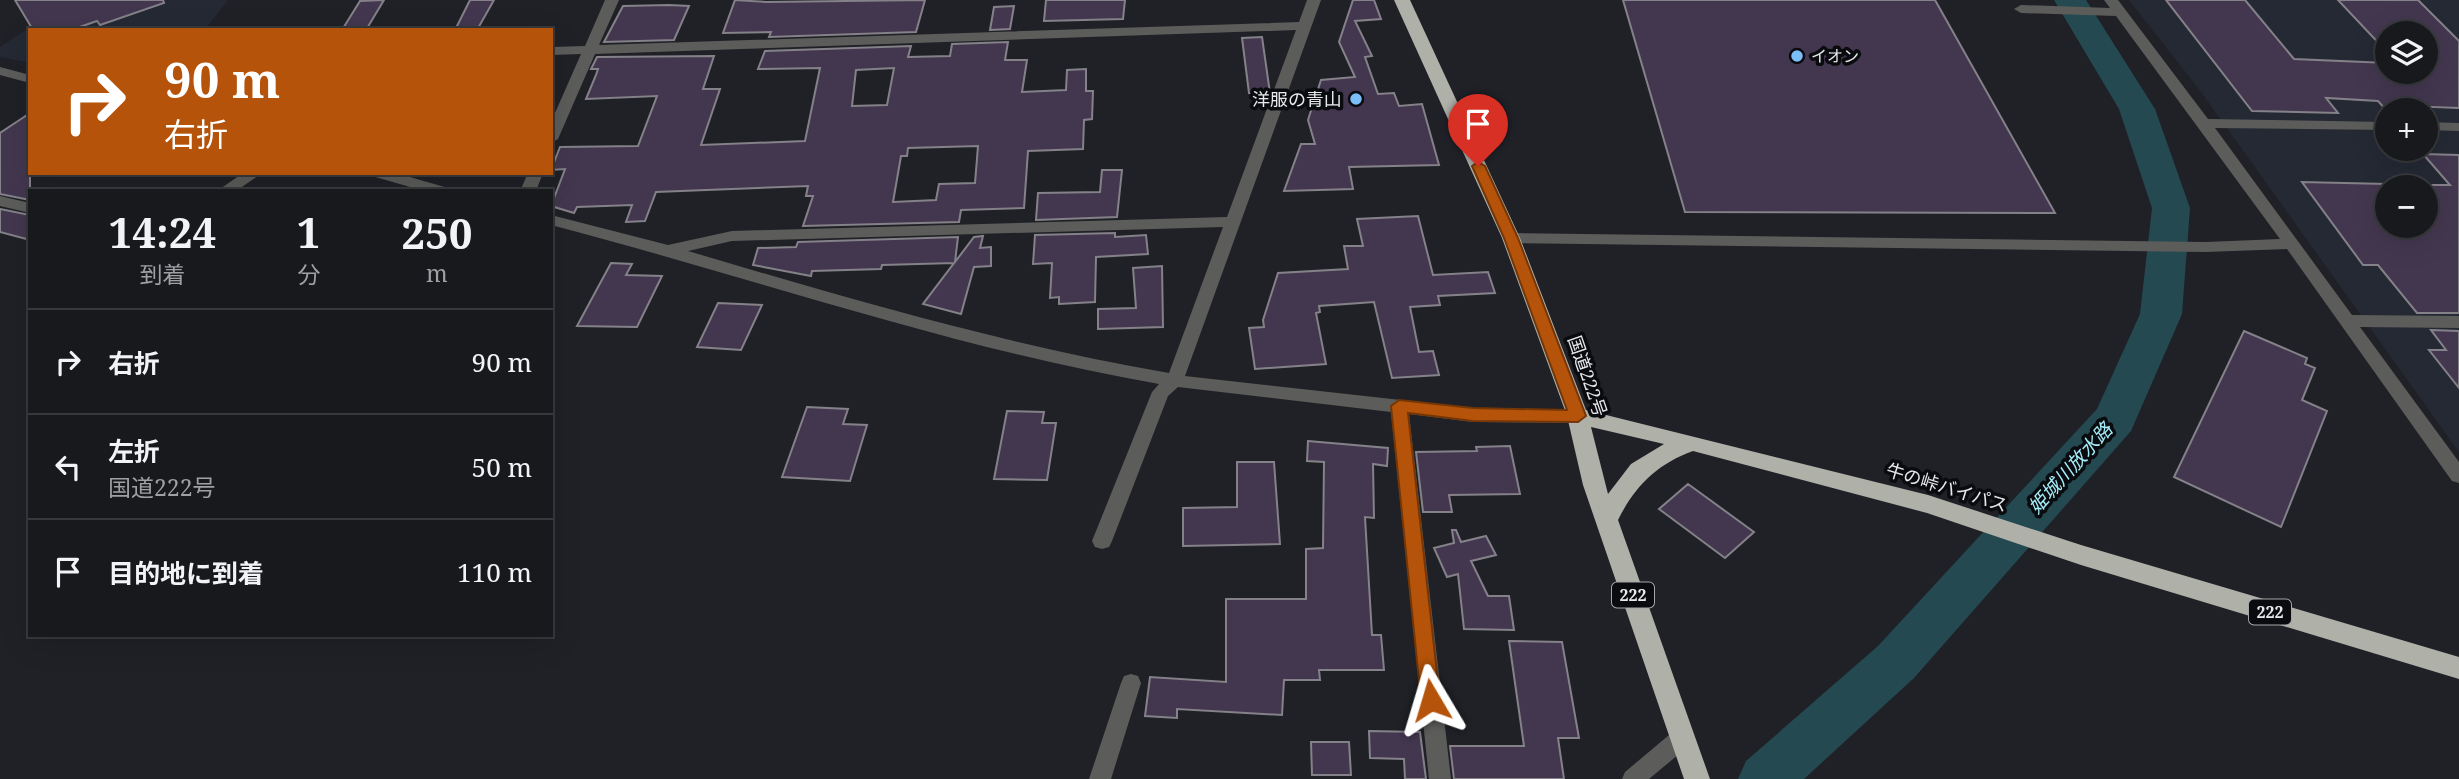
<!DOCTYPE html>
<html lang="ja">
<meta charset="utf-8">
<style>
body{margin:0;font-family:"Noto Serif","Noto Sans JP",serif;background:#24262a;color:#f1f3f6;height:100vh;display:flex;flex-direction:column;font-size:26px;white-space:nowrap}
*{box-sizing:border-box;margin:0}
p{font-size:23px;color:#9ea0a4}
.icon{flex:none;width:38px;height:38px;fill:none;stroke:currentColor;stroke-width:2;stroke-linecap:round;stroke-linejoin:round}
.map{position:relative;flex:1;overflow:hidden}
.drawer{position:absolute;left:28px;top:189px;width:525px;height:448px;display:flex;flex-direction:column;background:#17191d;border-radius:0px;box-shadow:0 7px 28px #0002,0 0 0 2px #36383b}
.drawer>*{flex:none}
.banner{position:absolute;left:28px;top:28px;width:525px;height:147px;border-radius:0px;box-shadow:0 7px 28px #0002,0 0 0 2px #36383b;background:#b45309;color:#fff;overflow:hidden}
.fabs{position:absolute;left:2375px;top:21px;display:grid;gap:14px}
.fabs a{display:grid;place-items:center;width:63px;height:63px;border-radius:50%;background:#17191d;box-shadow:0 7px 28px #0002,0 0 0 2px #36383b;font-size:35px}
.pin{position:absolute;display:grid;place-items:center;width:60px;height:60px;color:#fff;margin:-72px -30px;border-radius:50% 50% 50% 0;rotate:-45deg;box-shadow:0 0 7px #0007}
.pin .icon{rotate:45deg}
.me{position:absolute;width:77px;margin:-38px;rotate:353deg;stroke-linejoin:round;filter:drop-shadow(0 0 5px #0008)}
.turn{display:flex;align-items:center;gap:24px;height:147px;padding:0 21px;font-size:32px}
.turn .icon{width:91px;height:91px;stroke-width:2.5}
.turn b{display:block;font-size:49px;line-height:60px}
.eta{display:flex;justify-content:space-evenly;align-items:center;height:119px;text-align:center}
.eta b{font-size:42px;font-weight:700;line-height:49px}
ul{padding:0;list-style:none}
li{display:flex;align-items:center;gap:21px;height:105px;padding:0 21px;border-top:2px solid #36383b}
li div{flex:1}
li b{display:block;font-size:26px}
li em{font-style:normal}
.map>svg:first-child{display:block}
.built{fill:#242934;fill-rule:evenodd}
.lines{fill:none;stroke-linecap:round;stroke-linejoin:round}
.river{fill:#244950;fill-rule:evenodd}
.building{fill:#43374f;stroke:#848188;stroke-width:2;fill-rule:evenodd}
.minor{fill:#5c5d5a;fill-rule:evenodd}
.highway{fill:#afb0a8;fill-rule:evenodd}
.route{fill:#b45309;stroke:#753606;stroke-width:2}
.poi-dot{fill:#7bbef8;stroke:#0a0b0e;stroke-width:2.5}
.labels{text-anchor:middle;dominant-baseline:central;stroke-width:7;stroke-linejoin:round;paint-order:stroke}
.far-poi-label{font-size:16px;fill:#e7e9ed;stroke:#0a0b0e;text-anchor:start}
.shield{fill:#0a0b0e;stroke:#a5a6aa;stroke-width:2}
.shield-label{font-size:16px;font-weight:bold;fill:#e7e9ed}
.poi-label{font-size:18px;fill:#e7e9ed;stroke:#0a0b0e;text-anchor:end}
.street-label{font-size:18px;fill:#e7e9ed;stroke:#0a0b0e}
.water-label{font-size:19px;font-style:italic;fill:#a4edfa;stroke:#0a0b0e}
</style>
<div class="map">
<svg width="2459" height="779" viewBox="0 0 2459 779">
<rect width="100%" height="100%" fill="#1f2127"/>
<path class="built" d="M 71,0 L 228,0 L 205,30 L 30,30 L 30,63 L 0,57 L 0,47 Z
M 2129,0 L 2459,0 L 2459,452 L 2201,92 ZM 2387,33 L 2426,33 L 2426,72 L 2387,72 ZM 2387,110 L 2426,110 L 2426,149 L 2387,149 ZM 2387,187 L 2426,187 L 2426,226 L 2387,226 Z"/>
<g class="lines">
<path class="river" d="M 2054,0 L 2086,0 L 2155,109 L 2190,208 L 2182,314 L 2131,431 L 1914,678 L 1804,779 L 1738,779 L 1746,761 L 1878,646 L 2097,409 L 2140,314 L 2152,208 L 2119,109 Z"/>
</g>
<path class="building" d="M 15,0 L 163,0 L 164,3 L 100,25 L 97,21 L 71,30 L 33,30 Z
M 384,0 L 366,30 L 342,30 L 360,1 Z
M 470,0 L 494,0 L 477,30 L 455,30 Z
M 735,0 L 766,2 L 925,0 L 916,32 L 769,37 L 771,32 L 723,33 Z
M 1046,0 L 1125,0 L 1123,19 L 1044,21 Z
M 1353,0 L 1374,0 L 1381,19 L 1355,21 L 1372,56 L 1365,57 L 1378,94 L 1394,93 L 1399,106 L 1422,104 L 1439,165 L 1349,167 L 1353,189 L 1284,191 L 1301,144 L 1315,144 L 1308,120 L 1321,80 L 1355,77 L 1339,42 Z
M 1623,0 L 1935,0 L 2055,213 L 1685,212 Z
M 2166,0 L 2245,0 L 2294,59 L 2387,63 L 2387,72 L 2426,72 L 2426,33 L 2387,33 L 2387,52 L 2338,0 L 2418,0 L 2459,41 L 2459,108 L 2408,106 L 2412,110 L 2386,110 L 2378,101 L 2326,98 L 2338,113 L 2252,111 Z
M 623,6 L 669,5 L 689,6 L 674,40 L 604,42 Z
M 1014,6 L 1010,29 L 990,30 L 994,7 Z
M 1262,37 L 1270,93 L 1249,93 L 1242,38 Z
M 1008,42 L 1005,60 L 1027,60 L 1022,92 L 1066,90 L 1067,70 L 1086,69 L 1086,91 L 1093,91 L 1092,119 L 1084,120 L 1083,149 L 1028,151 L 1024,208 L 961,210 L 959,222 L 803,226 L 813,196 L 806,196 L 808,186 L 656,192 L 645,221 L 626,222 L 632,205 L 577,207 L 574,213 L 551,206 L 565,169 L 551,170 L 560,147 L 638,146 L 657,96 L 586,99 L 596,75 L 598,69 L 591,69 L 597,57 L 714,56 L 703,89 L 720,89 L 701,145 L 805,141 L 820,68 L 758,69 L 765,51 L 911,46 L 908,57 L 950,56 L 952,44 ZM 894,68 L 887,105 L 852,106 L 856,70 ZM 978,146 L 975,183 L 939,184 L 936,200 L 893,202 L 901,156 L 907,156 L 908,148 Z
M 30,113 L 30,200 L 0,194 L 0,133 Z
M 2423,154 L 2459,155 L 2459,313 L 2417,313 L 2378,265 L 2363,265 L 2302,182 L 2387,184 L 2387,226 L 2426,226 L 2426,185 L 2450,185 Z
M 1102,170 L 1122,170 L 1117,217 L 1036,220 L 1038,193 L 1100,192 Z
M 0,209 L 30,215 L 30,240 L 0,232 Z
M 1418,216 L 1433,275 L 1488,272 L 1495,293 L 1438,296 L 1440,305 L 1410,307 L 1419,352 L 1433,351 L 1439,375 L 1392,378 L 1374,302 L 1319,306 L 1320,312 L 1316,313 L 1326,364 L 1255,369 L 1249,328 L 1264,327 L 1263,320 L 1278,273 L 1348,269 L 1344,246 L 1363,246 L 1357,219 Z
M 1115,233 L 1115,237 L 1146,235 L 1148,254 L 1096,257 L 1095,302 L 1059,304 L 1059,297 L 1050,298 L 1052,263 L 1033,264 L 1035,235 Z
M 983,236 L 980,248 L 991,247 L 991,266 L 974,267 L 961,314 L 923,304 L 954,263 L 882,265 L 881,269 L 812,271 L 811,276 L 753,265 L 758,248 L 796,247 L 798,242 L 958,237 L 955,262 L 974,237 Z
M 611,263 L 632,264 L 626,275 L 662,276 L 637,327 L 577,326 Z
M 1162,266 L 1163,327 L 1098,329 L 1098,309 L 1136,308 L 1133,268 Z
M 718,303 L 762,305 L 741,350 L 697,347 Z
M 2431,330 L 2459,331 L 2459,388 L 2429,350 L 2446,350 Z
M 2244,331 L 2307,358 L 2305,364 L 2315,368 L 2302,400 L 2327,411 L 2281,527 L 2174,477 Z
M 807,407 L 848,409 L 843,424 L 867,425 L 850,481 L 782,477 Z
M 1007,411 L 1044,412 L 1042,423 L 1056,423 L 1047,480 L 994,479 Z
M 1308,441 L 1388,448 L 1387,466 L 1373,464 L 1374,518 L 1365,517 L 1372,635 L 1381,635 L 1384,670 L 1319,670 L 1320,680 L 1284,680 L 1282,715 L 1177,709 L 1177,718 L 1145,716 L 1150,677 L 1226,682 L 1226,599 L 1306,599 L 1306,549 L 1323,548 L 1324,462 L 1307,461 Z
M 1510,446 L 1520,494 L 1449,495 L 1452,512 L 1423,512 L 1416,452 L 1477,451 L 1476,447 Z
M 1237,462 L 1274,462 L 1280,544 L 1183,546 L 1183,508 L 1237,507 Z
M 1688,484 L 1754,532 L 1725,558 L 1659,509 Z
M 1452,530 L 1456,530 L 1461,542 L 1486,536 L 1496,555 L 1471,561 L 1488,596 L 1509,596 L 1514,630 L 1464,629 L 1458,574 L 1447,577 L 1434,548 L 1454,543 Z
M 1509,641 L 1562,642 L 1579,738 L 1558,738 L 1564,779 L 1454,779 L 1450,746 L 1524,746 Z
M 1369,731 L 1420,732 L 1426,779 L 1405,779 L 1404,759 L 1370,758 Z
M 1311,742 L 1349,742 L 1351,775 L 1312,775 Z"/>
<g class="lines">
<path class="minor" d="M 605,0 L 619,0 L 599,45 L 1299,22 L 1307,0 L 1321,0 L 1185,376 L 1473,408 L 1584,411 L 1587,416 L 1584,421 L 1578,423 L 1473,422 L 1409,414 L 1451,779 L 1429,779 L 1391,412 L 1178,387 L 1168,396 L 1112,541 L 1109,547 L 1102,549 L 1095,547 L 1092,541 L 1152,392 L 1159,384 C 952,348 754,278 551,225 L 551,215 L 668,245 L 732,231 L 1227,217 L 1296,30 L 595,54 L 558,139 L 551,143 L 551,122 L 581,54 L 551,55 L 551,47 L 585,46 ZM 1223,227 L 1169,373 C 1006,345 847,298 688,251 L 732,241 Z
M 2104,0 L 2118,0 L 2208,119 L 2387,122 L 2387,130 L 2215,128 L 2352,315 L 2459,316 L 2459,328 L 2360,327 L 2459,462 L 2459,483 L 2452,481 L 2287,249 L 2206,252 L 1511,243 L 1503,238 L 1511,233 L 2206,242 L 2280,239 L 2116,16 L 2021,13 L 2014,9 L 2021,5 L 2110,8 Z
M 0,67 L 30,75 L 30,83 L 0,75 Z
M 2426,122 L 2459,123 L 2459,131 L 2426,130 Z
M 243,173 L 262,173 L 236,191 L 217,191 Z
M 370,173 L 396,173 L 448,188 L 450,191 L 424,191 L 372,176 Z
M 528,173 L 543,173 L 536,191 L 520,191 Z
M 0,196 L 30,203 L 30,213 L 0,206 Z
M 1131,674 L 1138,676 L 1141,683 L 1111,779 L 1089,779 L 1121,683 L 1124,676 Z
M 1683,727 L 1691,730 L 1694,737 L 1691,744 L 1649,779 L 1622,779 L 1625,772 L 1675,730 Z"/>
<path class="highway" d="M 1394,0 L 1410,0 L 1520,238 L 1586,410 L 1928,495 L 2081,545 L 2459,657 L 2459,679 L 2081,565 L 1927,513 L 1693,451 C 1657,464 1635,486 1618,520 L 1710,779 L 1684,779 L 1583,485 L 1567,416 L 1502,238 ZM 1591,427 L 1664,444 L 1631,464 L 1608,494 Z"/>
</g>
<path class="route" d="M 1478,162 L 1485,166 L 1518,238 L 1586,416 L 1578,422 L 1473,421 L 1408,413 L 1440,700 L 1438,706 L 1431,709 L 1424,706 L 1421,700 L 1391,406 L 1399,400 L 1473,408 L 1567,410 L 1504,238 L 1472,166 Z"/>
<g class="poi-dot">
<circle cx="1797" cy="56" r="7"/>
<circle cx="1356" cy="99" r="7"/>
</g>
<g class="labels">
<g class="far-poi-label">
<text x="1811" y="56">イオン</text>
</g>
<g class="shield">
<rect x="1612" y="582.5" width="42" height="25" rx="5"/>
<rect x="2249" y="599.5" width="42" height="25" rx="5"/>
</g>
<g class="shield-label">
<text x="1633" y="595">222</text>
<text x="2270" y="612">222</text>
</g>
<g class="poi-label">
<text x="1342" y="99">洋服の青山</text>
</g>
<g class="street-label">
<text transform="translate(1588 376) rotate(71)">国道222号</text>
<text transform="translate(1947 487) rotate(17)">牛の峠バイパス</text>
</g>
<g class="water-label">
<text transform="translate(2070 468) rotate(-48)">姫城川放水路</text>
</g>
</g>
</svg>
<div class="fabs">
<a><svg class="icon" aria-label="layers" viewBox="0 0 24 24"><path d="M12 4l9 5-9 5-9-5zM3 14l9 5 9-5"/></svg></a>
<a>+</a>
<a>−</a>
</div>
<div class="pin" style="left:1478px;top:166px;background:#d93025"><svg class="icon" aria-label="arrive" viewBox="0 0 24 24"><path d="M6 21V4h12l-3 4 3 4H6"/></svg></div>
<svg class="me" style="left:1431px;top:700px" viewBox="-20 -20 40 40"><path d="M0-17L14 15 0 8-14 15z" fill="#b45309" stroke="#fff" stroke-width="4"/></svg>
<div class="banner">
<div class="turn"><svg class="icon" aria-label="right" viewBox="0 0 24 24"><path d="M7 20v-9h11M14 6l5 5-5 5"/></svg><div><b>90 m</b>右折</div></div>
</div>
<section class="drawer">
<div class="eta">
<div><b>14:24</b><p>到着</p></div>
<div><b>1</b><p>分</p></div>
<div><b>250</b><p>m</p></div>
</div>
<ul>
<li><svg class="icon" aria-label="right" viewBox="0 0 24 24"><path d="M7 20v-9h11M14 6l5 5-5 5"/></svg><div><b>右折</b></div><em>90 m</em></li>
<li><svg class="icon" aria-label="left" viewBox="0 0 24 24"><path d="M17 20v-9H6M10 6l-5 5 5 5"/></svg><div><b>左折</b><p>国道222号</p></div><em>50 m</em></li>
<li><svg class="icon" aria-label="arrive" viewBox="0 0 24 24"><path d="M6 21V4h12l-3 4 3 4H6"/></svg><div><b>目的地に到着</b></div><em>110 m</em></li>
</ul>
</section>
</div>
